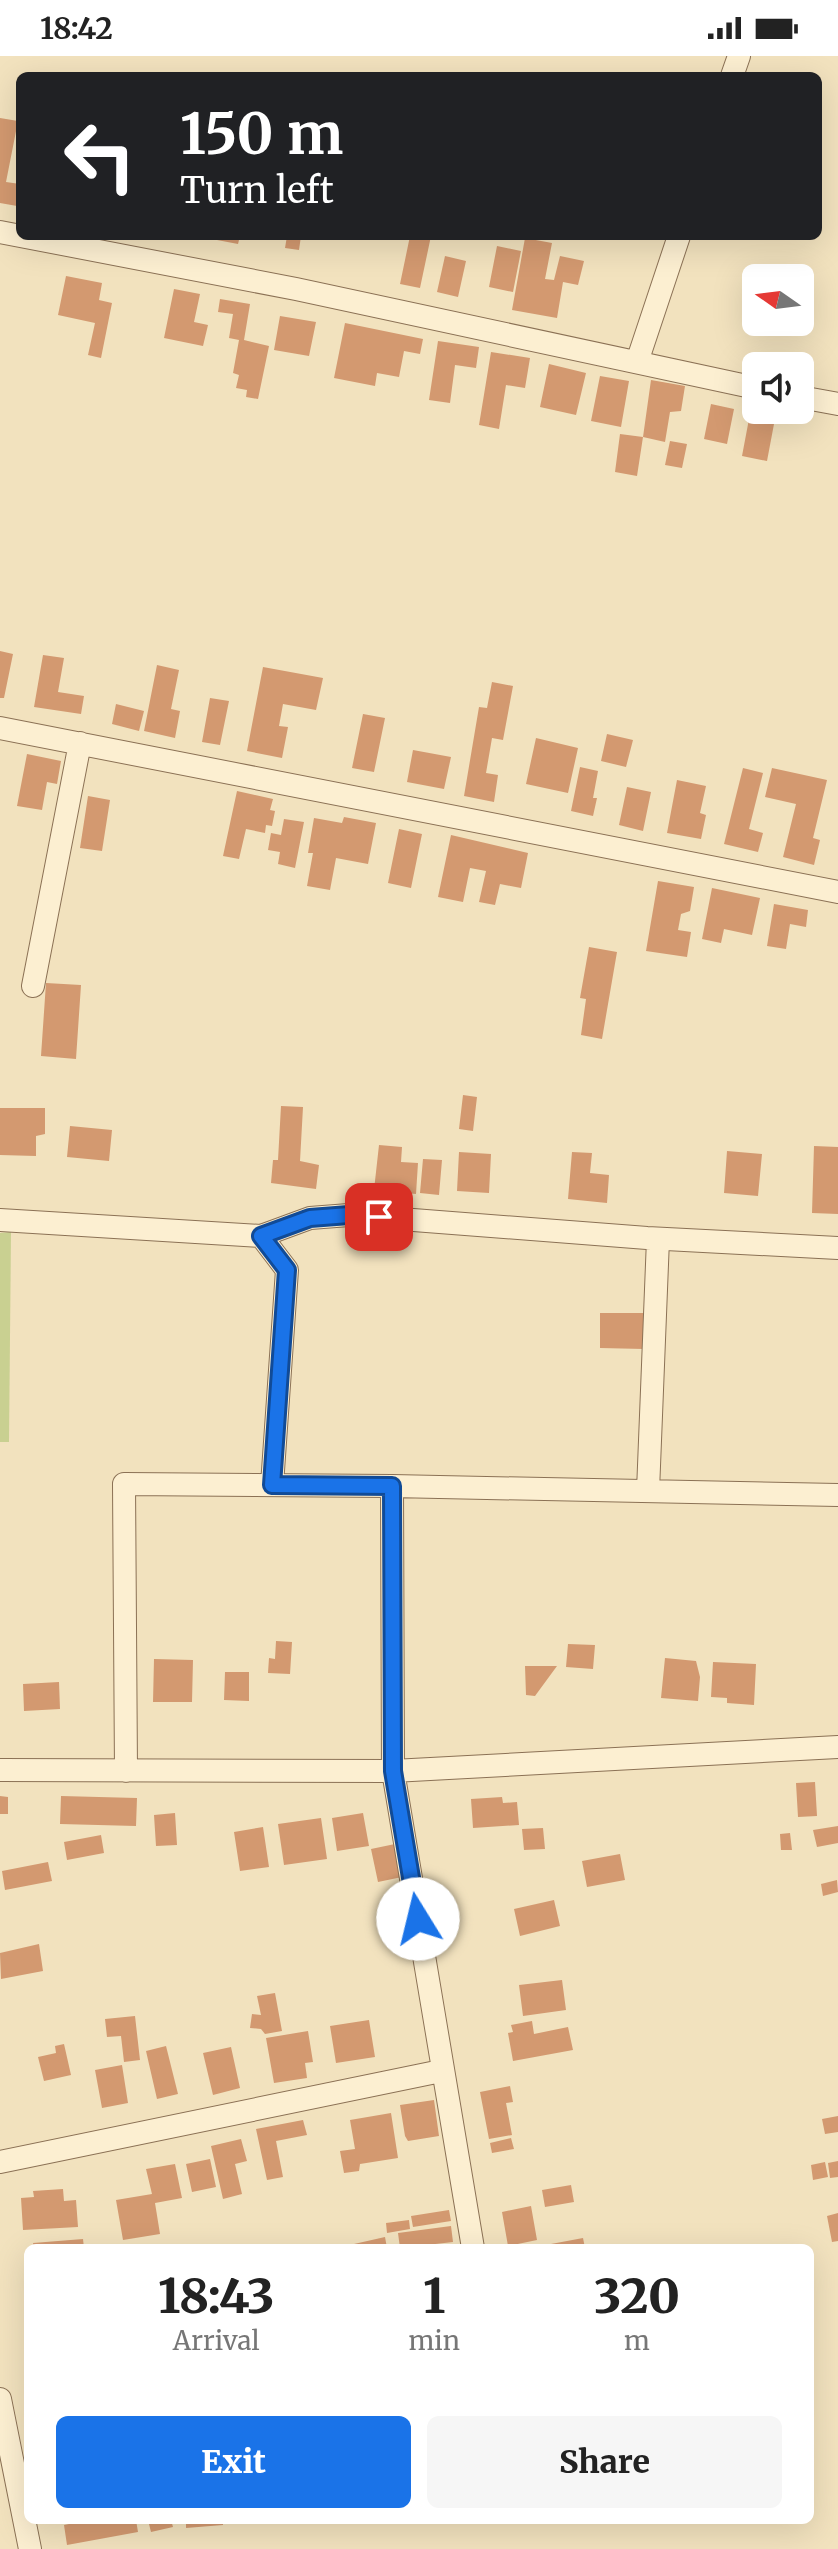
<!DOCTYPE html>
<style>
body{margin:0;font-family:Merriweather,serif;background:#f6f6f6;color:#222;height:100vh;display:flex;flex-direction:column;font-size:30px;white-space:nowrap}
*{box-sizing:border-box;margin:0}
p{font-size:26px;color:#767676}
.icon{flex:none;width:44px;height:44px;fill:none;stroke:currentColor;stroke-width:2;stroke-linecap:round;stroke-linejoin:round}
.map{position:relative;flex:1;overflow:hidden}
.sheet{position:absolute;left:24px;top:2188px;width:790px;height:280px;display:flex;flex-direction:column;background:#fff;border-radius:12px;box-shadow:0 8px 32px #0002}
.sheet>*{flex:none}
.hud{position:absolute;left:16px;top:16px;width:806px;height:168px;border-radius:12px;box-shadow:0 8px 32px #0002;background:#202124;color:#fff;overflow:hidden}
.needle{width:52px;rotate:284deg}
.controls{position:absolute;left:742px;top:208px;display:grid;gap:16px}
.controls a{display:grid;place-items:center;width:72px;height:72px;border-radius:12px;background:#fff;box-shadow:0 8px 32px #0002;font-size:40px}
.pin{position:absolute;display:grid;place-items:center;width:68px;height:68px;color:#fff;margin:-34px;border-radius:16px;box-shadow:0 4px 12px #0006}
.me{position:absolute;width:88px;margin:-44px;rotate:351deg;stroke-linejoin:round;filter:drop-shadow(0 0 6px #0008)}
.turn{display:flex;align-items:center;gap:28px;height:168px;padding:0 32px;font-size:36px}
.turn .icon{width:104px;height:104px;stroke-width:2.5}
.turn b{display:block;font-size:56px;line-height:68px}
.eta{display:flex;justify-content:space-evenly;align-items:center;height:136px;text-align:center}
.eta b{font-size:48px;font-weight:800;line-height:56px}
.button{display:flex;gap:16px;margin-top:auto;padding:16px 32px}
.button a{flex:1;height:92px;border-radius:12px;background:#1a73e8;color:#fff;font-size:32px;font-weight:800;line-height:92px;text-align:center}
.button a+a{background:#f6f6f6;color:#222}
.status{display:flex;justify-content:space-between;align-items:center;height:56px;padding:0 40px;background:#fff;direction:ltr}
.status svg{height:22px;fill:currentColor}
.map>svg:first-child{display:block}
.green{fill:#c9d091}
.building{fill:#d39970}
.lines{fill:none;stroke-linecap:round;stroke-linejoin:round}
.minor-casing{stroke:#8b7155;stroke-width:24}
.minor{stroke:#fcefd1;stroke-width:22}
.route-casing{stroke:#114b97;stroke-width:20}
.route{stroke:#1a73e8;stroke-width:14}
</style>
<div class="status"><b>18:42</b><svg viewBox="0 0 49 12"><path d="M0 12V9h3v3zM5 12V6h3v6zM10 12V3h3v9zM15 12V0h3v12zM26 1h20v11H26zM47 4h2v5h-2z"/></svg></div>
<div class="map">
<svg width="838" height="2493" viewBox="0 0 838 2493">
<rect width="100%" height="100%" fill="#f2e2be"/>
<path class="green" d="M 11,1176 L 9,1386 L 0,1386 L 0,1177 Z"/>
<path class="building" d="M 0,62 L 18,65 L 6,126 L 20,128 L 17,150 L 0,147 Z
M 218,180 L 240,180 L 238,188 L 217,184 Z
M 287,180 L 301,180 L 299,194 L 285,192 Z
M 410,180 L 431,180 L 420,232 L 400,228 Z
M 525,182 L 552,187 L 545,223 L 554,224 L 560,200 L 584,205 L 578,229 L 563,226 L 557,262 L 512,254 Z
M 497,190 L 521,195 L 513,236 L 489,231 Z
M 445,200 L 466,205 L 458,241 L 437,236 Z
M 66,220 L 102,227 L 99,244 L 112,247 L 101,302 L 88,299 L 95,267 L 58,259 Z
M 174,233 L 200,238 L 194,266 L 208,269 L 203,290 L 164,282 Z
M 220,243 L 250,248 L 244,284 L 269,290 L 258,343 L 246,341 L 247,334 L 236,332 L 239,319 L 233,317 L 239,284 L 229,282 L 233,258 L 218,256 Z
M 280,260 L 316,266 L 309,300 L 274,294 Z
M 345,267 L 423,283 L 420,298 L 404,295 L 399,321 L 377,317 L 375,330 L 334,322 Z
M 438,285 L 479,291 L 476,312 L 455,309 L 450,347 L 429,344 Z
M 491,296 L 530,302 L 525,332 L 506,329 L 499,373 L 479,369 Z
M 549,308 L 586,317 L 576,359 L 540,351 Z
M 600,320 L 629,325 L 621,371 L 591,365 Z
M 651,324 L 685,330 L 681,355 L 670,356 L 665,386 L 643,381 Z
M 711,348 L 734,353 L 727,388 L 704,383 Z
M 749,363 L 774,368 L 767,405 L 742,400 Z
M 620,378 L 643,381 L 637,420 L 615,416 Z
M 670,385 L 687,388 L 682,412 L 665,409 Z
M 0,595 L 13,598 L 4,642 L 0,642 Z
M 43,599 L 64,602 L 58,636 L 84,640 L 81,658 L 34,651 Z
M 157,609 L 179,614 L 171,653 L 180,655 L 175,682 L 144,675 Z
M 263,611 L 323,622 L 316,654 L 283,648 L 279,670 L 288,671 L 282,702 L 247,695 Z
M 492,626 L 513,630 L 503,684 L 492,682 L 486,717 L 498,719 L 494,746 L 464,740 L 479,651 L 487,652 Z
M 210,642 L 229,645 L 220,689 L 202,686 Z
M 116,648 L 144,655 L 139,675 L 112,668 Z
M 363,658 L 385,662 L 374,716 L 352,712 Z
M 607,678 L 633,684 L 626,711 L 601,705 Z
M 536,682 L 578,692 L 568,737 L 526,728 Z
M 413,694 L 451,701 L 444,733 L 407,726 Z
M 27,698 L 61,705 L 57,728 L 47,726 L 42,754 L 17,750 Z
M 580,711 L 598,715 L 593,742 L 597,742 L 593,760 L 571,755 Z
M 743,712 L 763,717 L 749,773 L 763,777 L 758,796 L 724,788 Z
M 772,712 L 827,724 L 813,782 L 820,784 L 814,809 L 783,801 L 796,748 L 765,741 Z
M 677,724 L 706,730 L 700,757 L 706,759 L 701,783 L 667,777 Z
M 627,731 L 651,736 L 643,775 L 619,769 Z
M 237,735 L 273,743 L 270,754 L 275,755 L 272,770 L 266,769 L 265,777 L 246,773 L 239,803 L 223,800 Z
M 88,740 L 110,744 L 102,795 L 80,792 Z
M 344,761 L 376,767 L 368,808 L 336,802 L 330,834 L 307,830 L 313,797 L 308,797 L 314,762 L 342,767 Z
M 284,763 L 304,766 L 295,812 L 278,808 L 280,796 L 268,794 L 271,777 L 281,779 Z
M 399,773 L 422,778 L 411,832 L 388,827 Z
M 451,779 L 528,797 L 521,832 L 500,828 L 495,849 L 479,846 L 486,815 L 470,812 L 463,846 L 438,841 Z
M 658,825 L 694,831 L 690,855 L 681,858 L 678,874 L 691,876 L 687,901 L 646,895 Z
M 712,832 L 760,842 L 752,879 L 724,873 L 721,887 L 702,883 Z
M 774,848 L 808,854 L 806,871 L 790,868 L 786,893 L 767,890 Z
M 589,891 L 617,896 L 602,983 L 581,979 L 586,943 L 580,942 Z
M 46,927 L 81,929 L 76,1003 L 41,1000 Z
M 463,1039 L 477,1041 L 473,1075 L 459,1073 Z
M 281,1050 L 303,1051 L 300,1105 L 319,1109 L 316,1133 L 271,1127 L 273,1104 L 278,1104 Z
M 0,1052 L 45,1052 L 45,1078 L 36,1080 L 36,1100 L 0,1099 Z
M 70,1070 L 112,1074 L 109,1105 L 67,1101 Z
M 379,1089 L 402,1091 L 401,1106 L 418,1107 L 416,1138 L 374,1134 Z
M 814,1090 L 838,1091 L 838,1158 L 812,1157 Z
M 727,1095 L 762,1098 L 758,1140 L 724,1137 Z
M 459,1096 L 491,1098 L 489,1137 L 457,1135 Z
M 572,1096 L 592,1097 L 590,1117 L 609,1119 L 607,1147 L 568,1143 Z
M 423,1103 L 442,1104 L 439,1139 L 420,1137 Z
M 600,1257 L 644,1257 L 644,1293 L 600,1292 Z
M 276,1585 L 292,1586 L 290,1618 L 268,1617 L 269,1602 L 275,1603 Z
M 568,1588 L 595,1589 L 593,1613 L 566,1611 Z
M 665,1602 L 696,1605 L 700,1621 L 698,1645 L 661,1642 Z
M 154,1603 L 193,1604 L 192,1646 L 153,1646 Z
M 713,1606 L 756,1608 L 754,1649 L 727,1647 L 727,1642 L 711,1641 Z
M 525,1610 L 557,1610 L 535,1640 L 526,1639 Z
M 225,1616 L 249,1616 L 249,1645 L 224,1644 Z
M 59,1626 L 60,1653 L 24,1655 L 23,1628 Z
M 815,1726 L 817,1760 L 798,1761 L 796,1727 Z
M 0,1740 L 8,1741 L 8,1758 L 0,1758 Z
M 61,1740 L 137,1742 L 136,1770 L 60,1768 Z
M 502,1741 L 503,1747 L 517,1746 L 519,1769 L 473,1772 L 471,1743 Z
M 175,1757 L 177,1789 L 156,1790 L 154,1759 Z
M 363,1757 L 369,1790 L 337,1795 L 332,1762 Z
M 321,1762 L 327,1803 L 284,1809 L 278,1768 Z
M 838,1770 L 838,1787 L 817,1791 L 813,1774 Z
M 263,1771 L 269,1811 L 240,1815 L 234,1776 Z
M 543,1772 L 545,1793 L 524,1794 L 522,1773 Z
M 790,1777 L 792,1794 L 781,1794 L 780,1778 Z
M 101,1779 L 104,1797 L 67,1804 L 64,1786 Z
M 395,1788 L 402,1821 L 378,1826 L 371,1793 Z
M 620,1798 L 625,1824 L 587,1831 L 582,1805 Z
M 48,1806 L 52,1825 L 5,1834 L 2,1815 Z
M 837,1824 L 838,1836 L 823,1840 L 821,1828 Z
M 554,1844 L 560,1870 L 520,1880 L 514,1853 Z
M 39,1888 L 43,1915 L 1,1923 L 0,1897 Z
M 562,1924 L 566,1954 L 523,1960 L 519,1929 Z
M 275,1937 L 282,1975 L 265,1978 L 261,1973 L 250,1972 L 252,1958 L 261,1959 L 257,1940 Z
M 135,1960 L 140,2004 L 124,2006 L 121,1980 L 107,1981 L 105,1963 Z
M 369,1964 L 375,2001 L 336,2007 L 330,1970 Z
M 532,1965 L 534,1978 L 568,1971 L 573,1994 L 513,2005 L 508,1977 L 513,1976 L 511,1969 Z
M 308,1975 L 313,2006 L 305,2007 L 307,2022 L 274,2027 L 266,1982 Z
M 64,1988 L 71,2019 L 44,2025 L 38,2001 L 56,1997 L 55,1990 Z
M 166,1990 L 178,2038 L 157,2043 L 146,1995 Z
M 231,1991 L 240,2032 L 213,2039 L 203,1997 Z
M 122,2009 L 128,2047 L 102,2052 L 95,2014 Z
M 510,2030 L 513,2046 L 506,2047 L 512,2079 L 489,2083 L 480,2036 Z
M 434,2044 L 439,2080 L 408,2085 L 405,2080 L 400,2049 Z
M 391,2057 L 398,2102 L 360,2108 L 359,2115 L 344,2117 L 340,2095 L 355,2093 L 350,2064 Z
M 838,2060 L 838,2076 L 825,2078 L 822,2063 Z
M 303,2064 L 307,2079 L 276,2085 L 283,2121 L 267,2124 L 256,2073 Z
M 511,2082 L 514,2093 L 492,2097 L 490,2087 Z
M 241,2083 L 247,2105 L 235,2108 L 242,2138 L 223,2143 L 211,2090 Z
M 210,2103 L 216,2131 L 192,2136 L 186,2108 Z
M 838,2105 L 838,2121 L 830,2122 L 828,2107 Z
M 825,2106 L 828,2121 L 813,2124 L 811,2109 Z
M 175,2108 L 182,2142 L 155,2147 L 160,2178 L 123,2184 L 116,2144 L 152,2138 L 146,2113 Z
M 571,2129 L 574,2146 L 545,2151 L 542,2134 Z
M 63,2133 L 64,2145 L 76,2144 L 78,2171 L 23,2174 L 21,2142 L 34,2141 L 33,2135 Z
M 531,2150 L 537,2184 L 508,2190 L 502,2156 Z
M 449,2154 L 451,2165 L 413,2171 L 411,2160 Z
M 838,2157 L 838,2185 L 832,2186 L 827,2160 Z
M 409,2164 L 410,2173 L 387,2177 L 386,2167 Z
M 451,2170 L 453,2186 L 400,2192 L 398,2177 Z
M 385,2181 L 387,2192 L 355,2192 L 354,2188 Z
M 583,2182 L 585,2192 L 552,2192 L 551,2188 Z
M 83,2183 L 84,2192 L 34,2192 L 33,2187 Z
M 89,2464 L 136,2464 L 138,2476 L 67,2489 L 64,2469 Z
M 148,2464 L 171,2464 L 173,2471 L 151,2476 Z
M 186,2464 L 223,2464 L 223,2469 L 186,2472 Z"/>
<g class="lines">
<g class="minor-casing">
<path id="minor" d="M 732,20 L 739,0
M 0,176 L 296,233 L 756,332
M 637,306 L 679,180
M 800,341 L 838,348
M 0,672 L 838,836
M 33,930 L 80,687
M 0,1164 L 261,1180 L 310,1162 L 349,1159 L 647,1182 L 838,1192
M 261,1180 L 287,1214 L 272,1429
M 392,1430 L 393,1715 L 473,2192
M 648,1435 L 658,1183
M 0,1714 L 393,1715 L 838,1691
M 126,1715 L 124,1428 L 392,1430 L 838,1439
M 0,2106 L 441,2015
M 0,2343 L 30,2493"/>
</g>
<use href="#minor" class="minor"/>
</g>
<g class="lines">
<g class="route-casing">
<path id="route" d="M 379,1161 L 349,1159 L 310,1162 L 261,1180 L 287,1214 L 272,1429 L 392,1430 L 393,1715 L 418,1863"/>
</g>
<use href="#route" class="route"/>
</g>
</svg>
<div class="controls">
<a><svg class="needle" viewBox="-14 -14 28 28"><path d="M0-13l5 13h-10z" fill="#e53935"/><path d="M0 13l5-13h-10z" fill="#767676"/></svg></a>
<a><svg class="icon" aria-label="sound" viewBox="0 0 24 24"><path d="M4 9h4l5-4v14l-5-4H4zM17 9q2 3 0 6"/></svg></a>
</div>
<div class="pin" style="left:379px;top:1161px;background:#d93025"><svg class="icon" aria-label="arrive" viewBox="0 0 24 24"><path d="M6 21V4h12l-3 4 3 4H6"/></svg></div>
<svg class="me" style="left:418px;top:1863px" viewBox="-20 -20 40 40"><circle r="19" fill="#fff"/><path d="M0-13L10 11 0 6-10 11z" fill="#1a73e8"/></svg>
<div class="hud">
<div class="turn"><svg class="icon" aria-label="left" viewBox="0 0 24 24"><path d="M17 20v-9H6M10 6l-5 5 5 5"/></svg><div><b>150 m</b>Turn left</div></div>
</div>
<section class="sheet">
<div class="eta">
<div><b>18:43</b><p>Arrival</p></div>
<div><b>1</b><p>min</p></div>
<div><b>320</b><p>m</p></div>
</div>
<div class="button"><a>Exit</a><a>Share</a></div>
</section>
</div>
